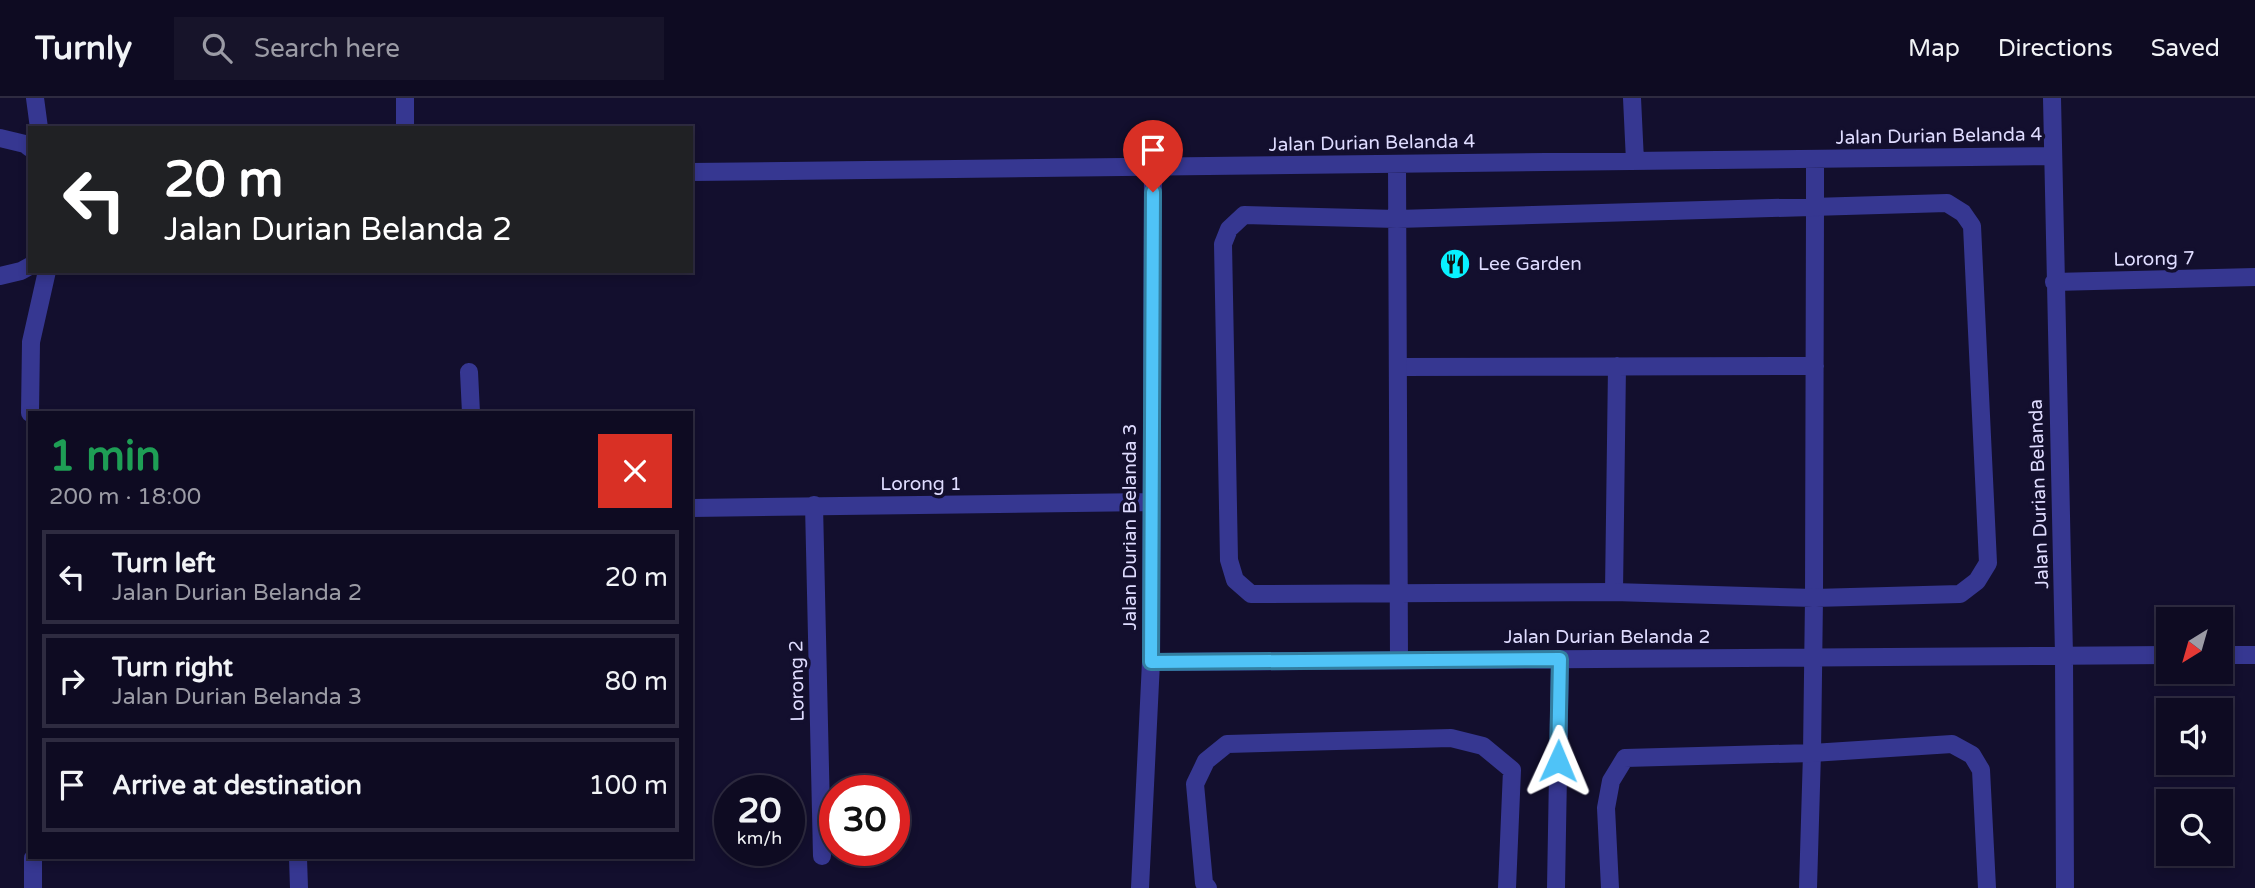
<!DOCTYPE html>
<meta charset="utf-8">
<style>
body{margin:0;font-family:"Varela Round",sans-serif;background:#17142a;color:#f1f3f6;height:100vh;display:flex;flex-direction:column;font-size:26px;white-space:nowrap}
*{box-sizing:border-box;margin:0}
p{font-size:23px;color:#9b9ba5}
.icon{flex:none;width:38px;height:38px;fill:none;stroke:currentColor;stroke-width:2;stroke-linecap:round;stroke-linejoin:round}
.map{position:relative;flex:1;overflow:hidden}
.details{position:absolute;left:28px;top:313px;width:665px;height:448px;display:flex;flex-direction:column;background:#0e0b22;border-radius:0px;box-shadow:0 4px 10px #0003,0 0 0 2px #2e2b40}
.details>*{flex:none}
.banner{position:absolute;left:28px;top:28px;width:665px;height:147px;border-radius:0px;box-shadow:0 4px 10px #0003,0 0 0 2px #2e2b40;background:#202124;color:#fff;overflow:hidden}
.needle{width:46px;rotate:217deg}
.fabs{position:absolute;left:2156px;top:509px;display:grid;gap:14px}
.fabs a{display:grid;place-items:center;width:77px;height:77px;border-radius:0px;background:#0e0b22;box-shadow:0 4px 10px #0003,0 0 0 2px #2e2b40;font-size:35px}
.speed{position:absolute;left:714px;top:677px;display:flex;gap:14px;font-size:35px;font-weight:700;text-align:center}
.speed>*{display:grid;place-content:center;width:91px;height:91px;border-radius:50%;background:#0e0b22;box-shadow:0 4px 10px #0003,0 0 0 2px #2e2b40;line-height:1}
.speed small{font-size:18px;font-weight:400}
.speed .limit{border:10px solid #d22;background:#fff;color:#111}
.pin{position:absolute;display:grid;place-items:center;width:60px;height:60px;color:#fff;margin:-72px -30px;border-radius:50% 50% 50% 0;rotate:-45deg;box-shadow:0 0 7px #0007}
.pin .icon{rotate:45deg}
.me{position:absolute;width:77px;margin:-38px;rotate:1deg;stroke-linejoin:round;filter:drop-shadow(0 0 5px #0008)}
.turn{display:flex;align-items:center;gap:24px;height:147px;padding:0 21px;font-size:32px}
.turn .icon{width:91px;height:91px;stroke-width:2.5}
.turn b{display:block;font-size:49px;line-height:60px}
.round{display:grid;place-items:center;flex:none;width:74px;height:74px;border-radius:0px;background:#17142a}
.headline{display:flex;align-items:center;justify-content:space-between;height:119px;padding:0 21px}
h1{font-size:42px;font-weight:800;line-height:52px;color:#1e9e55}
ul{padding:0;list-style:none}
li{display:flex;align-items:center;gap:21px;height:94px;margin:0 14px 10px;padding:0 7px;border:4px solid #2e2b40;border-radius:0px}
li div{flex:1}
li b{display:block;font-size:26px}
li em{font-style:normal}
header{display:flex;align-items:center;gap:42px;box-sizing:border-box;height:98px;padding:0 35px;background:#0e0b22;border-bottom:2px solid #2e2b40}
header strong{font-size:33px}
nav{display:flex;gap:38px;margin-inline-start:auto;font-size:24px}
.search{width:490px;height:63px;background:#17142a;display:flex;align-items:center;gap:18px;box-sizing:border-box;padding:0 24px;border-radius:0px;color:#9b9ba5;font-size:26px}
.map>svg:first-child{display:block}
.lines{fill:none;stroke-linecap:round;stroke-linejoin:round}
.service{stroke:#363791;stroke-width:18}
.minor{stroke:#363791;stroke-width:18}
.tertiary{stroke:#363791;stroke-width:18}
.route-casing{stroke:#337fa1;stroke-width:18}
.route{stroke:#4fc3f7;stroke-width:12}
.labels{text-anchor:middle;dominant-baseline:central;stroke-width:7;stroke-linejoin:round;paint-order:stroke}
.street-label{font-size:19px;fill:#dfdcff;stroke:#130f2e}
.poi-label{font-size:19px;fill:#dfdcff;stroke:#130f2e;text-anchor:start}
</style>
<header>
<strong>Turnly</strong>
<div class="search"><svg class="icon" aria-label="search" viewBox="0 0 24 24"><circle cx="10" cy="10" r="6"/><path d="M15 15l6 6"/></svg>Search here</div>
<nav><a>Map</a><a>Directions</a><a>Saved</a></nav>
</header>
<div class="map">
<svg width="2255" height="790" viewBox="0 0 2255 790">
<rect width="100%" height="100%" fill="#130f2e"/>
<g class="lines">
<path class="service" d="M 1398,269 L 1815,268
M 1614,494 L 1617,268
M 1814,500 L 1815,110
M 1808,790 L 1812,655"/>
<path class="minor" d="M 1632,0 L 1635,63
M 2052,0 L 2064,557 L 2065,790
M 405,30 L 405,0
M 1815,61 L 1815,110
M 1397,66 L 1399,562
M 691,74 L 2053,58
M 1947,105 L 1963,115 L 1972,128 L 1988,465 L 1977,483 L 1960,496 L 1814,500 L 1614,494 L 1251,496 L 1235,482 L 1229,462 L 1223,146 L 1229,131 L 1244,117 L 1397,121 Z
M 2054,184 L 2255,179
M 469,274 L 471,315
M 814,407 L 822,758
M 691,410 L 1151,404
M 2221,557 L 2255,557
M 1151,564 L 2168,557
M 1812,655 L 1814,500
M 298,760 L 299,790
M 1140,790 L 1151,564 L 1153,68
M 1208,790 L 1204,785 L 1195,686 L 1206,663 L 1227,646 L 1451,640 L 1483,648 L 1512,672 L 1507,790
M 1556,790 L 1560,561
M 1610,790 L 1606,710 L 1611,683 L 1625,660 L 1812,655 L 1952,646 L 1972,657 L 1981,672 L 1987,790"/>
<path class="tertiary" d="M 35,0 L 39,30
M 0,40 L 25,46 L 30,50
M 0,178 L 21,173 L 30,168
M 30,315 L 31,244 L 47,173
M 33,760 L 33,790"/>
</g>
<g class="lines">
<g class="route-casing">
<path id="route" d="M 1153,94 L 1151,564 L 1560,561 L 1558,663"/>
</g>
<use href="#route" class="route"/>
</g>
<defs>
<g id="restaurant-disc" transform="scale(1.575)"><circle r="9.5" fill="#08f1ff" stroke="#130f2e"/><path d="M-5-6h1v4h1v-4h1v4h1v-4h1v5L-1.5 .5V6h-2V.5L-5-1ZM5-6V6H3V1.5H1.5Q1.5-4 5-6Z" fill="#111"/></g>
</defs>
<g fill-rule="evenodd">
<use href="#restaurant-disc" x="1455" y="166"/>
</g>
<g class="labels">
<g class="street-label">
<text transform="translate(1939 38) rotate(-1)">Jalan Durian Belanda 4</text>
<text transform="translate(1372 45) rotate(-1)">Jalan Durian Belanda 4</text>
<text transform="translate(2154 161) rotate(-1)">Lorong 7</text>
<text x="921" y="386">Lorong 1</text>
<text transform="translate(2039 396) rotate(-92)">Jalan Durian Belanda</text>
<text transform="translate(1130 429) rotate(-90)">Jalan Durian Belanda 3</text>
<text x="1607" y="539">Jalan Durian Belanda 2</text>
<text transform="translate(797 583) rotate(-91)">Lorong 2</text>
</g>
<g class="poi-label">
<text x="1478" y="166">Lee Garden</text>
</g>
</g>
</svg>
<div class="fabs">
<a><svg class="needle" viewBox="-14 -14 28 28"><path d="M0-13l5 13h-10z" fill="#e53935"/><path d="M0 13l5-13h-10z" fill="#9b9ba5"/></svg></a>
<a><svg class="icon" aria-label="sound" viewBox="0 0 24 24"><path d="M4 9h4l5-4v14l-5-4H4zM17 9q2 3 0 6"/></svg></a>
<a><svg class="icon" aria-label="search" viewBox="0 0 24 24"><circle cx="10" cy="10" r="6"/><path d="M15 15l6 6"/></svg></a>
</div>
<div class="speed"><div>20<small>km/h</small></div><div class="limit">30</div></div>
<div class="pin" style="left:1153px;top:94px;background:#d93025"><svg class="icon" aria-label="arrive" viewBox="0 0 24 24"><path d="M6 21V4h12l-3 4 3 4H6"/></svg></div>
<svg class="me" style="left:1558px;top:663px" viewBox="-20 -20 40 40"><path d="M0-17L14 15 0 8-14 15z" fill="#4fc3f7" stroke="#fff" stroke-width="4"/></svg>
<div class="banner">
<div class="turn"><svg class="icon" aria-label="left" viewBox="0 0 24 24"><path d="M17 20v-9H6M10 6l-5 5 5 5"/></svg><div><b>20 m</b>Jalan Durian Belanda 2</div></div>
</div>
<section class="details">
<div class="headline"><div><h1>1 min</h1><p>200 m · 18:00</p></div><a class="round" style="background:#d93025;color:#fff"><svg class="icon" aria-label="close" viewBox="0 0 24 24"><path d="M6 6l12 12M18 6L6 18"/></svg></a></div>
<ul>
<li><svg class="icon" aria-label="left" viewBox="0 0 24 24"><path d="M17 20v-9H6M10 6l-5 5 5 5"/></svg><div><b>Turn left</b><p>Jalan Durian Belanda 2</p></div><em>20 m</em></li>
<li><svg class="icon" aria-label="right" viewBox="0 0 24 24"><path d="M7 20v-9h11M14 6l5 5-5 5"/></svg><div><b>Turn right</b><p>Jalan Durian Belanda 3</p></div><em>80 m</em></li>
<li><svg class="icon" aria-label="arrive" viewBox="0 0 24 24"><path d="M6 21V4h12l-3 4 3 4H6"/></svg><div><b>Arrive at destination</b></div><em>100 m</em></li>
</ul>
</section>
</div>
